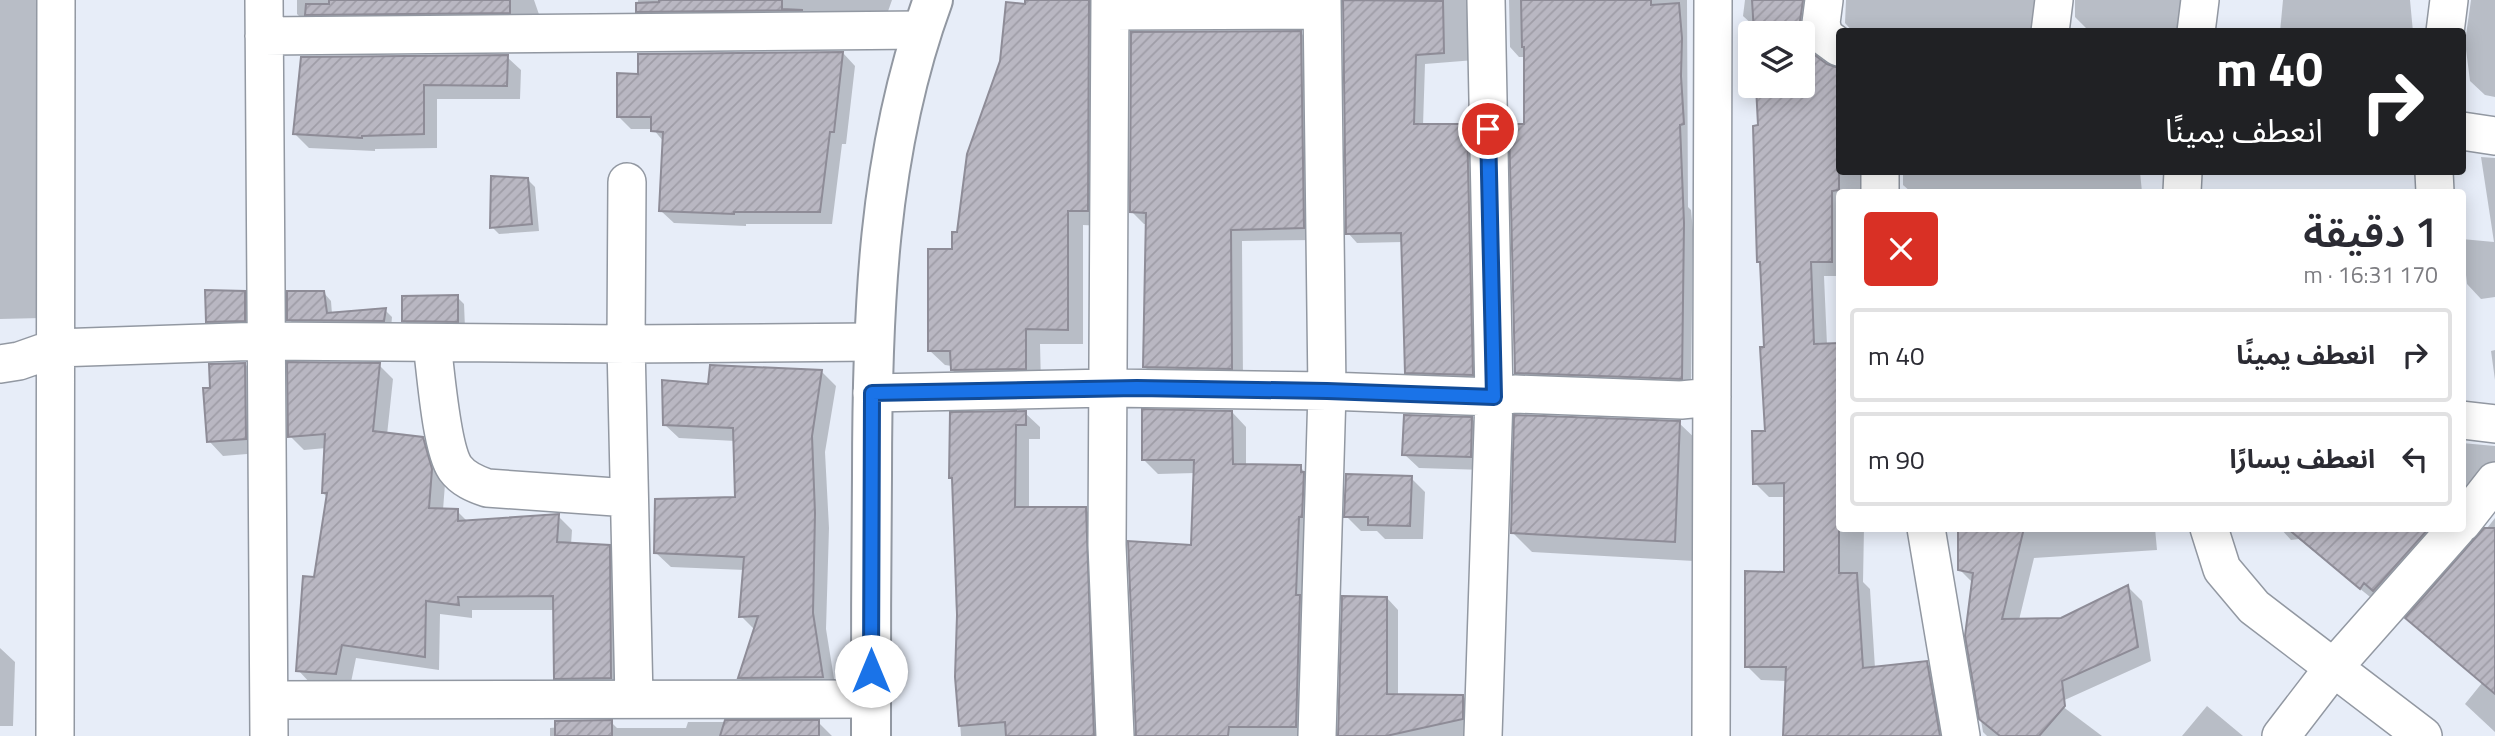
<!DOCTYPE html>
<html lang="ar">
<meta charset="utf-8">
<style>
body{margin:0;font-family:"Titillium Web","Noto Sans Arabic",sans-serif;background:#f2f2f3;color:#2b2b33;direction:rtl;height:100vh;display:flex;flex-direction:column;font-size:26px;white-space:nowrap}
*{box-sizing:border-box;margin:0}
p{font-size:23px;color:#7c7c81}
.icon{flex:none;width:38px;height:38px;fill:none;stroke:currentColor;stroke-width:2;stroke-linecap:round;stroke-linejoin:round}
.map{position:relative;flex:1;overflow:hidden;direction:ltr}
.panel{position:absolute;left:1836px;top:189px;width:630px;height:343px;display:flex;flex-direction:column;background:#fff;border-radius:7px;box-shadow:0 4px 18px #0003;direction:rtl}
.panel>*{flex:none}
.guide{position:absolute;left:1836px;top:28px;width:630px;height:147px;border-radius:7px;box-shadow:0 4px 18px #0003;direction:rtl;background:#202124;color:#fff;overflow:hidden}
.controls{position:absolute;left:1738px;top:21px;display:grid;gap:14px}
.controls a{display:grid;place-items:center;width:77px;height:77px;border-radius:7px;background:#fff;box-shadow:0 4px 18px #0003;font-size:35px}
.pin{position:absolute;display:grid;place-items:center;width:60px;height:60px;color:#fff;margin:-30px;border:4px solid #fff;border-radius:50%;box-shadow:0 2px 7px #0007}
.me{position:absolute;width:77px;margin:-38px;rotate:0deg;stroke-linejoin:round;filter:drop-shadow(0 0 5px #0008)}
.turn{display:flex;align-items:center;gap:24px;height:147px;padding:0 28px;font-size:32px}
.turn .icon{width:91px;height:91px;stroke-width:2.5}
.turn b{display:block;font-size:49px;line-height:60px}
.round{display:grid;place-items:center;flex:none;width:74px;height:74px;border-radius:7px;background:#f2f2f3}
.head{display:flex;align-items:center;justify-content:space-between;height:119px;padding:0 28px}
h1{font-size:42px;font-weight:600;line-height:52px}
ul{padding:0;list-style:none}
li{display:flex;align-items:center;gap:21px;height:94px;margin:0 14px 10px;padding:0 14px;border:4px solid #e1e1e2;border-radius:7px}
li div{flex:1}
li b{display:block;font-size:26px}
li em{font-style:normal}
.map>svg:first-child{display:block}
.shadow{fill:#0003}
.building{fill:url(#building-hatch);stroke:#8e8c97;stroke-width:2}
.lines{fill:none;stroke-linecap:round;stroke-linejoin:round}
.street-casing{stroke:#9298a2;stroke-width:40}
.secondary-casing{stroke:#9298a2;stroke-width:42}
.street{stroke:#fff;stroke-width:37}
.secondary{stroke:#fff;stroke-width:38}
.route-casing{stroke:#114b97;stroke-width:18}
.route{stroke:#1a73e8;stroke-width:12}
</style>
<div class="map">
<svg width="2495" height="736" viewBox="0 0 2495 736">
<defs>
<pattern id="building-hatch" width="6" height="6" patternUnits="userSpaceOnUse" patternTransform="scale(1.75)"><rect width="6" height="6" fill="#b9b7c2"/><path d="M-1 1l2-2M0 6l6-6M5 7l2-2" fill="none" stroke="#9f9da7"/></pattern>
</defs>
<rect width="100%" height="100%" fill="#e7edf8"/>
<path class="shadow" d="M 0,0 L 39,0 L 36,170 L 40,174 L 41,318 L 0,319 Z
M 297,0 L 534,0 L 542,23 L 308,25 L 297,14 Z
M 638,0 L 892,0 L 886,17 L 647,19 L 638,11 Z
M 1039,0 L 1098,0 L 1103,226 L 1083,225 L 1083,344 L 1040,344 L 1041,384 L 968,385 L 952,370 L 952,366 L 945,365 L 929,350 L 959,234 L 1039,7 Z
M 1345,0 L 1477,0 L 1475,60 L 1425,64 L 1423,126 L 1467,126 L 1477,135 L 1482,384 L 1417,382 L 1407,372 L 1403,242 L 1357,243 L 1348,233 Z
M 1509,0 L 1687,0 L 1688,207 L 1691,210 L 1693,231 L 1691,388 L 1526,382 L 1516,372 L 1526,125 L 1526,57 L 1519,57 L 1510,47 Z
M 1745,0 L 1823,0 L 1814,36 L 1819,59 L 1836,70 L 1839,69 L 1839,172 L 1880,172 L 1874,192 L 1839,192 L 1839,276 L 1824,276 L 1827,345 L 1839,345 L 1839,528 L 1864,528 L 1863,582 L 1870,589 L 1875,668 L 1926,663 L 1941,677 L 1951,736 L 1785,736 L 1788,681 L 1761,680 L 1747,666 L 1786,574 L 1786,497 L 1769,497 L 1755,483 L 1767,433 L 1758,86 L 1802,86 L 1802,33 L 1755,33 L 1755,27 L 1743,16 Z
M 1846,0 L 2053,0 L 2044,32 L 1853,32 L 1845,23 Z
M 2075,0 L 2193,0 L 2187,32 L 2089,31 L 2075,17 Z
M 2283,0 L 2410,0 L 2413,32 L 2280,32 Z
M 2471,0 L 2495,0 L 2495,97 L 2485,95 L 2470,81 L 2465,42 Z
M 1301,33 L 1313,45 L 1315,240 L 1242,241 L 1243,380 L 1157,379 L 1145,367 L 1148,224 L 1144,224 L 1132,212 Z
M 843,53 L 855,66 L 846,144 L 842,144 L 832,224 L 746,224 L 746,226 L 674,223 L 661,211 L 664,142 L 653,129 L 631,129 L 618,116 L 640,75 Z
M 507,57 L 521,70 L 520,99 L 437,99 L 437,148 L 375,149 L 375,151 L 309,148 L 295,134 L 303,58 Z
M 2481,157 L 2495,158 L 2495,297 L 2481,299 L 2467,284 L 2462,239 L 2494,242 Z
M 1903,172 L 2140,172 L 2142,192 L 1911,192 L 1903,185 Z
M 527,179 L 535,187 L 539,231 L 499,234 L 492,227 Z
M 244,292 L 252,300 L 252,327 L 216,329 L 208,321 Z
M 324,293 L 331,301 L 332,314 L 385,310 L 392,317 L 391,328 L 296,327 L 289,319 Z
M 457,297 L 464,304 L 465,328 L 411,328 L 404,320 Z
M 2495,350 L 2495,380 L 2491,351 Z
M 245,364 L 259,379 L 260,453 L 223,456 L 209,441 L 212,390 Z
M 379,365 L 393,379 L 387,435 L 422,439 L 437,453 L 445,484 L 443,510 L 457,511 L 468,522 L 558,516 L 572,530 L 571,545 L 609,547 L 623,561 L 624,692 L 570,692 L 556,678 L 555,610 L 472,610 L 472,618 L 440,614 L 439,670 L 356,658 L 350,687 L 311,684 L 298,670 L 328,498 L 323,493 L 326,448 L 304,450 L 290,436 Z
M 821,371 L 836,386 L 825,452 L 829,528 L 826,629 L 836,691 L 754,692 L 740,678 L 755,630 L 741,616 L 745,570 L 671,567 L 656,553 L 736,498 L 735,441 L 679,438 L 664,424 L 709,386 Z
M 1232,412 L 1246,427 L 1246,466 L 1300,467 L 1314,481 L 1310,736 L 1136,736 L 1192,547 L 1195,473 L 1158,474 L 1144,460 Z
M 1025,413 L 1040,427 L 1040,439 L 1029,439 L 1029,508 L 1085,509 L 1100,524 L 1107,736 L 961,736 L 957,677 L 954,481 L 950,478 Z
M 1472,419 L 1486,433 L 1485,470 L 1419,468 L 1404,454 Z
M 1679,423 L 1699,442 L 1694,561 L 1532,552 L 1512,532 Z
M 2462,443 L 2495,446 L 2495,479 L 2462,520 Z
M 1411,478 L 1425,492 L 1423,539 L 1385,539 L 1377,531 L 1361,531 L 1346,516 Z
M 2495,518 L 2495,732 L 2465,704 L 2482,683 L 2421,632 L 2480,537 Z
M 1960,528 L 2155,528 L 2157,550 L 2034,558 L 2019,620 L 2062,619 L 2128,587 L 2142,601 L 2151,661 L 2058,703 L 2102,736 L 1987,736 L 1983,732 L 1967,636 L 1974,584 L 1960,570 Z
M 2280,528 L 2455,528 L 2375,601 L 2299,539 L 2291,540 Z
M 1387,598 L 1398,610 L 1398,695 L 1463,696 L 1474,708 L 1473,736 L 1338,736 Z
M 0,648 L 15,662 L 13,726 L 0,726 Z
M 2207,706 L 2243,736 L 2182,736 Z
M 611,722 L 617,728 L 686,728 L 688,722 L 818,722 L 832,736 L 550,736 L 550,728 Z"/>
<path class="building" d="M 329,0 L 510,0 L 510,13 L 305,15 L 306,4 L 329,4 Z
M 659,0 L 782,0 L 782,9 L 803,10 L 636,12 L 636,3 L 659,2 Z
M 1025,0 L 1089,0 L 1088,211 L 1068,211 L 1068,330 L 1026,329 L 1026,369 L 951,370 L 950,351 L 928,351 L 928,249 L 952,249 L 952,232 L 957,232 L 967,154 L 1000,61 L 1006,2 L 1025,4 Z
M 1343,0 L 1443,1 L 1444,53 L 1416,55 L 1414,124 L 1467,124 L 1473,375 L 1405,373 L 1401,233 L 1346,234 Z
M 1521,0 L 1651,0 L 1651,5 L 1679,3 L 1682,38 L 1681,76 L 1684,124 L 1680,125 L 1684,223 L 1682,379 L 1515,373 L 1509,124 L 1524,124 L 1524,47 L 1522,47 Z
M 1752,0 L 1803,0 L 1800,21 L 1802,33 L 1754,33 Z
M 1301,31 L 1304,228 L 1231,230 L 1232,369 L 1143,367 L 1146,213 L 1130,212 L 1131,32 Z
M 1802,36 L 1812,53 L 1827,64 L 1839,68 L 1839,190 L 1832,191 L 1832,262 L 1811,262 L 1814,344 L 1839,343 L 1839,573 L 1857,573 L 1863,668 L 1927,661 L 1940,736 L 1783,736 L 1786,667 L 1745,667 L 1745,571 L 1784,572 L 1784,483 L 1753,484 L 1752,431 L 1765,431 L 1760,347 L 1764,347 L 1760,262 L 1757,262 L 1753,126 L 1758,125 L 1756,86 L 1802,86 Z
M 843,52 L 834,132 L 830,132 L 820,212 L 734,212 L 734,214 L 659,211 L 663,132 L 651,131 L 651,117 L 617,117 L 617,73 L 638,74 L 638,54 Z
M 508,55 L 507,86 L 424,85 L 424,134 L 362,136 L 362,138 L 293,134 L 301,57 Z
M 491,176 L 528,178 L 532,224 L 490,228 Z
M 205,290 L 245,291 L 245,321 L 206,322 Z
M 287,291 L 324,291 L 327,313 L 386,308 L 384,321 L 287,320 Z
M 458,295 L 458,322 L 402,321 L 402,296 Z
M 287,362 L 380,363 L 373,431 L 423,437 L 432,469 L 429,508 L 458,509 L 458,521 L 559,514 L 557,542 L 610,545 L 611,678 L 554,679 L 553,596 L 458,597 L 459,605 L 426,601 L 425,657 L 342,645 L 336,674 L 296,671 L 303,576 L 314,577 L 327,493 L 322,493 L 325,434 L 288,437 Z
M 245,363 L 246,439 L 207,442 L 203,388 L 210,388 L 209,364 Z
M 710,365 L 822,370 L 812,436 L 815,513 L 813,613 L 823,677 L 738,678 L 758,616 L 739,617 L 744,557 L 654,553 L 655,499 L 735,497 L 733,428 L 663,425 L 662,380 L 708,384 Z
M 1142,409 L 1232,411 L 1233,464 L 1301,465 L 1301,472 L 1304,472 L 1302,517 L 1299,517 L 1296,595 L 1300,595 L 1296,727 L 1229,727 L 1228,736 L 1136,736 L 1128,541 L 1191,545 L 1194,460 L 1142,460 Z
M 1026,411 L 1026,425 L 1016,425 L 1015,507 L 1086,507 L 1094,736 L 1006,736 L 1005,722 L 959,726 L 955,677 L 957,615 L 952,478 L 949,478 L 950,412 Z
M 1404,415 L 1472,417 L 1471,457 L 1402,455 Z
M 1514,415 L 1680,421 L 1675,542 L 1511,533 Z
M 1346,474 L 1412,476 L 1410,526 L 1368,525 L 1368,517 L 1344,517 Z
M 1958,528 L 2024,528 L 2002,619 L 2061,618 L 2128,585 L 2138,647 L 2062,681 L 2065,706 L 2039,736 L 2000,736 L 1979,719 L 1965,636 L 1973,573 L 1958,570 Z
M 2287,528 L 2429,528 L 2373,591 L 2364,583 L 2360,589 Z
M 2484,528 L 2495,528 L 2495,694 L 2405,618 Z
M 1342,596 L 1387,597 L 1387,694 L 1463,695 L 1463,719 L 1386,736 L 1338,736 Z
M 612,720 L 612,736 L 555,736 L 555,721 Z
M 725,720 L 819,720 L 819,736 L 720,736 Z"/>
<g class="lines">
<g class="street-casing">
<path id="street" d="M 264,0 L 269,736
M 1110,0 L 1107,545 L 1115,736
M 1824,0 L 1821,23 L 1824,36 L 1839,47
M 1112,11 L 1322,10
M 2050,32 L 2054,0
M 2196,32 L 2200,0
M 2445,32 L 2449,0
M 264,36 L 922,30
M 2462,131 L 2495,136
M 1880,172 L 1880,192
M 2434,172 L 2435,192
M 627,182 L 626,344 L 634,699
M 2182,192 L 2183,172
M 432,344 C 436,373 441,447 455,468 C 463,479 475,484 487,488 L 629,498
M 0,364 L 19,361 L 56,348 L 265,341 L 626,344 L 873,342
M 872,393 L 1109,388 L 1327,391 L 1494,397 L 1515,394 L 1681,400 L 1712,397
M 2462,420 L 2495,424
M 2462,523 L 2495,481
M 1926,528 L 1961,736
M 2209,528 L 2222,569 L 2254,607 L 2423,736
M 270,700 L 871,699
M 55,736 L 56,0
M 1317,736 L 1327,391 L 1322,0
M 1483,736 L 1494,397 L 1486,0
M 1711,736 L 1713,0
M 2281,736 L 2334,667 L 2457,528"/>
</g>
<g class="secondary-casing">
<path id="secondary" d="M 871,736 C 871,649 871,563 872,476 C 872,316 877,152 933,0"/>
</g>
<use href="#street" class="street"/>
<use href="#secondary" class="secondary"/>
</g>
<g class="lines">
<g class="route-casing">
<path id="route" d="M 871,671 L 872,393 L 1137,388 L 1327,391 L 1494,397 L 1488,129"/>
</g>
<use href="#route" class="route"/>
</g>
</svg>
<div class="controls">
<a><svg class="icon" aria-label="layers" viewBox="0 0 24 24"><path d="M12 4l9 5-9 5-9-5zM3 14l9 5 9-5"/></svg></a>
</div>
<div class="pin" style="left:1488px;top:129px;background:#d93025"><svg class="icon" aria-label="arrive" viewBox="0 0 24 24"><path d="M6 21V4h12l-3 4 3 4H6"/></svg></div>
<svg class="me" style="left:871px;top:671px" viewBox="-20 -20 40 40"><circle r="19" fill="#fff"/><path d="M0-13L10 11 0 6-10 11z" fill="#1a73e8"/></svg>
<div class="guide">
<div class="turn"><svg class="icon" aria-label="right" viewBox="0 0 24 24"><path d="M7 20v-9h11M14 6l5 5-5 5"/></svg><div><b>40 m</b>انعطف يمينًا</div></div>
</div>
<section class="panel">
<div class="head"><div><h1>1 دقيقة</h1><p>170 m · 16:31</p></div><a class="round" style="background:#d93025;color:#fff"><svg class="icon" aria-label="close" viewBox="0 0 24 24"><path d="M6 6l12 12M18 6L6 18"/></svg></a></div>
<ul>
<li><svg class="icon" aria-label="right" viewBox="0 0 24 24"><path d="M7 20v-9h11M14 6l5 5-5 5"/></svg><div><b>انعطف يمينًا</b></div><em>40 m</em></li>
<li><svg class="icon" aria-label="left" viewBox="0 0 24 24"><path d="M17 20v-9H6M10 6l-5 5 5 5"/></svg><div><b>انعطف يسارًا</b></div><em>90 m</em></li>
</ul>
</section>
</div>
